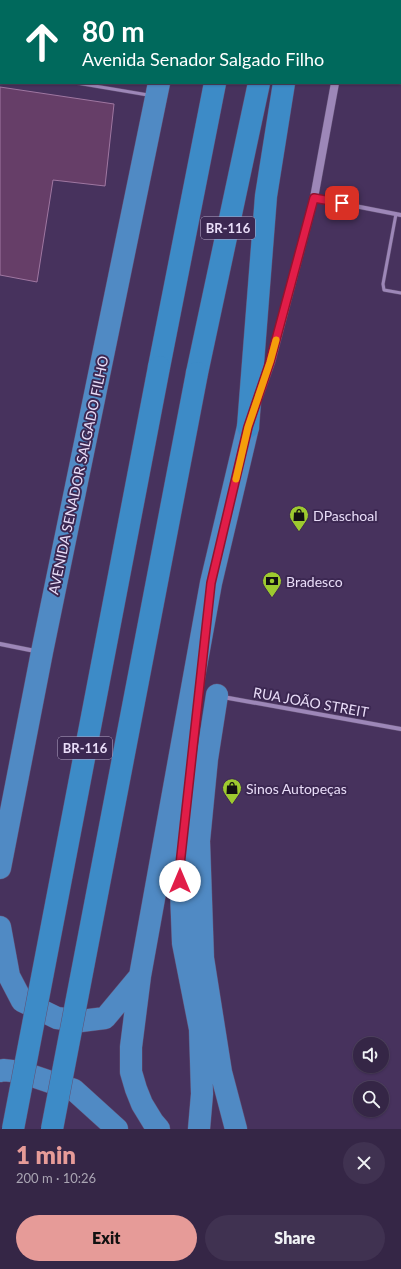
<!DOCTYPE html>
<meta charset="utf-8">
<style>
body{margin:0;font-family:Lato,sans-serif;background:#403251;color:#f1f3f6;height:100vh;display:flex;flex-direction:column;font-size:15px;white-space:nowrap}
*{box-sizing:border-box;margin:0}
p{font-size:13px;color:#aaa5b3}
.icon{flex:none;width:22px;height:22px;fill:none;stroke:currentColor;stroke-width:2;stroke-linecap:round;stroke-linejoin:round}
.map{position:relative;height:1129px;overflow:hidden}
.panel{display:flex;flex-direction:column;background:#352646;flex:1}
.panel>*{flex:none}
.guide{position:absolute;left:0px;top:0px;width:401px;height:84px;box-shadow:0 1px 3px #0004,0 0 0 1px #4f435f;background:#00695c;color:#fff;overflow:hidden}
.fabs{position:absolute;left:353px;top:1037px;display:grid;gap:8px}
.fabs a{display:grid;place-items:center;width:36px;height:36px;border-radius:50%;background:#352646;box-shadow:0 1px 3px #0004,0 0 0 1px #4f435f;font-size:20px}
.pin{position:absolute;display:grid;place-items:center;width:34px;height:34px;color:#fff;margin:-17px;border-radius:8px;box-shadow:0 2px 6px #0006}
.me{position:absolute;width:44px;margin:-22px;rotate:0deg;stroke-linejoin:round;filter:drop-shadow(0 0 3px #0008)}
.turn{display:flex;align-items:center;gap:14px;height:84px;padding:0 16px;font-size:18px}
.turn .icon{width:52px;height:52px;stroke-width:2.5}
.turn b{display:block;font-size:28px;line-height:34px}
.round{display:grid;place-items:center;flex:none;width:42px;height:42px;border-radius:21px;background:#403251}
.headline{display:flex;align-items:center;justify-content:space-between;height:68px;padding:0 16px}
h1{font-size:24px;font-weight:800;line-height:30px;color:#e69b98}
.action{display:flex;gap:8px;margin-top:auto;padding:8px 16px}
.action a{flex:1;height:46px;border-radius:24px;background:#e69b98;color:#111;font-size:16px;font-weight:800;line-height:46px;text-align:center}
.action a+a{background:#403251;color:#f1f3f6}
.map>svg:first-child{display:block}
.building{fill:#663e68;stroke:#9f77a1}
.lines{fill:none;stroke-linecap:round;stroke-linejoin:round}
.service-casing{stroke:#625074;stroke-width:4}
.minor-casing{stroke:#625074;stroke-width:5}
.secondary-casing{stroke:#625074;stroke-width:9}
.trunk-casing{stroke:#625074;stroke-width:23}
.motorway-casing{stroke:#625074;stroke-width:23}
.service{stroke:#9d87b8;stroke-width:3}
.minor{stroke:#9d87b8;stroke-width:4}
.secondary{stroke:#9d87b8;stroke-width:8}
.trunk{stroke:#508ac4;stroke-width:22}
.motorway{stroke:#3d8bc7;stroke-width:22}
.motorway-bridge-casing{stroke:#625074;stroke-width:23;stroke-linecap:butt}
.motorway-bridge{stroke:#3d8bc7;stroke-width:22}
.route-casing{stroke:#92132f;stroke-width:10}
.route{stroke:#e11d48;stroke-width:7}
.slow{stroke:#f59e0b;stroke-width:7}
.labels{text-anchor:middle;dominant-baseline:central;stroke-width:4;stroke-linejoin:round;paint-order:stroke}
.shield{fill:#3c2852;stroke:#b5a7c6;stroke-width:1}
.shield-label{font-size:13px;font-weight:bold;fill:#e9ddf8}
.street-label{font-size:14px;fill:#e9ddf8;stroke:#3c2852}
.poi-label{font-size:14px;fill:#e9ddf8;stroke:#3c2852;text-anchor:start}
</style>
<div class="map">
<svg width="401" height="1129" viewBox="0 0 401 1129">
<rect width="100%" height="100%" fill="#47325d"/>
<path class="building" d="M 0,0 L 120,0 L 120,1 L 1,1 L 1,49 L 0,49 Z
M 0,87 L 114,104 L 105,186 L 53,180 L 37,282 L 0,275 Z"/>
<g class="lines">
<g class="service-casing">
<path id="service" d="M 0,70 L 1,71
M 77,83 L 148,95
M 396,214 L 383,284 L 384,290 L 401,293"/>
</g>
<g class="minor-casing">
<path id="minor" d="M 314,198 L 401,215
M 0,644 L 35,651
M 223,697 L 401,729"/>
</g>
<g class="secondary-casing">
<path id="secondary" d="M 350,1 L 350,0
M 259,396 L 271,362 L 314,198 L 335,83"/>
</g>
<g class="trunk-casing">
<path id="trunk" d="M 175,1 L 175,0
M 217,695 L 207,759 L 199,841 L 203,958 L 221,1072 L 236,1129
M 190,779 L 180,865 L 183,943 L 200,1029 L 202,1094 L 199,1129
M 0,868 L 42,652 L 159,83
M 0,927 L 9,976 L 22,1001 L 57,1018 L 81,1021 L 105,1018 L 140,976
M 0,1071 L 3,1070 L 21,1072 L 74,1090 L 117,1129
M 159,1129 L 153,1122 L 142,1104 L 136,1089 L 131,1072 L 131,1047 L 140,976 L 211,583 L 248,427"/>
</g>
<g class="motorway-casing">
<path id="motorway" d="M 232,1 L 232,0
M 276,1 L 276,0
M 297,1 L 297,0
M 159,367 L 215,83
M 197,373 L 259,83
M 248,427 L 266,196 L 284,83"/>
</g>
<use href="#service" class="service"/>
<use href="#minor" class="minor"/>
<use href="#secondary" class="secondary"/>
<use href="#trunk" class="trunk"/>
<use href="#motorway" class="motorway"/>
<g class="motorway-bridge-casing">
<path id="motorway-bridge" d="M 13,1129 L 159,367
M 52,1129 L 197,373"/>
</g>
<use href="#motorway-bridge" class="motorway-bridge"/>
</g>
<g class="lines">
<g class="route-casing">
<path id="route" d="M 180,881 L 180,865 L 211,583 L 248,427 L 270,362 L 314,198 L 342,203"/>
</g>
<use href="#route" class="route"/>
<path class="slow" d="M 236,479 L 248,427 L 270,362 L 276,340"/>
</g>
<defs>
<g id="shop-pin" transform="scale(1)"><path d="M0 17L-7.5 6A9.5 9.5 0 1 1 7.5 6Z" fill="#9dca2f" stroke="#3c2852"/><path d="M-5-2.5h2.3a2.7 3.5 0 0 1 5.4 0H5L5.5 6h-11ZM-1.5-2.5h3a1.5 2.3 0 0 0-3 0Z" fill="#111"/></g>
<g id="bank-pin" transform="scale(1)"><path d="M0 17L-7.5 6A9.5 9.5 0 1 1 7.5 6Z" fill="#9dca2f" stroke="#3c2852"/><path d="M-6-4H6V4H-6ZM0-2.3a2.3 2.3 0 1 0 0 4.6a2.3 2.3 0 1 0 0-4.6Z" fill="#111"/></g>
</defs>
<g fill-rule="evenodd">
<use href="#shop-pin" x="299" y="515"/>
<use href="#bank-pin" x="272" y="581"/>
<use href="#shop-pin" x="232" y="788"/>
</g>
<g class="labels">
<g class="shield">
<rect x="201" y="217" width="54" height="22" rx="3"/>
<rect x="58" y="737" width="54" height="22" rx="3"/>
</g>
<g class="shield-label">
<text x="228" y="228">BR-116</text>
<text x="85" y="748">BR-116</text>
</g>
<g class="street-label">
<text transform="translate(78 475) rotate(-78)">AVENIDA SENADOR SALGADO FILHO</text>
<text transform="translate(311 702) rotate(10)">RUA JOÃO STREIT</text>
</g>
<g class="poi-label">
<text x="313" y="515">DPaschoal</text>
<text x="286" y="581">Bradesco</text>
<text x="246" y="788">Sinos Autopeças</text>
</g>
</g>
</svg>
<div class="fabs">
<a><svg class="icon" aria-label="sound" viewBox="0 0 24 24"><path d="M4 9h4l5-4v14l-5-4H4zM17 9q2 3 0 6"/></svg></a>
<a><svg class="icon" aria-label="search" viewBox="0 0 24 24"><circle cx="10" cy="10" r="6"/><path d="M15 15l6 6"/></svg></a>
</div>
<div class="pin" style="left:342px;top:203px;background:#d93025"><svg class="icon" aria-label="arrive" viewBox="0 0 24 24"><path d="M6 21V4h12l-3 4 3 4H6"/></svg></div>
<svg class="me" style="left:180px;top:881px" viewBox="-20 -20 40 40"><circle r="19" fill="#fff"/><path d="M0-13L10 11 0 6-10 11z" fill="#e11d48"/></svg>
<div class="guide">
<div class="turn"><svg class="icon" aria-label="ahead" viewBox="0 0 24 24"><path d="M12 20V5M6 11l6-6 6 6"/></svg><div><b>80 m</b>Avenida Senador Salgado Filho</div></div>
</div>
</div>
<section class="panel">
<div class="headline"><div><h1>1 min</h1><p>200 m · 10:26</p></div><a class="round"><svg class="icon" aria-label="close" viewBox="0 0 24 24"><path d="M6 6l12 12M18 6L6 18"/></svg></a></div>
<div class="action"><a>Exit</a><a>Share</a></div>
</section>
